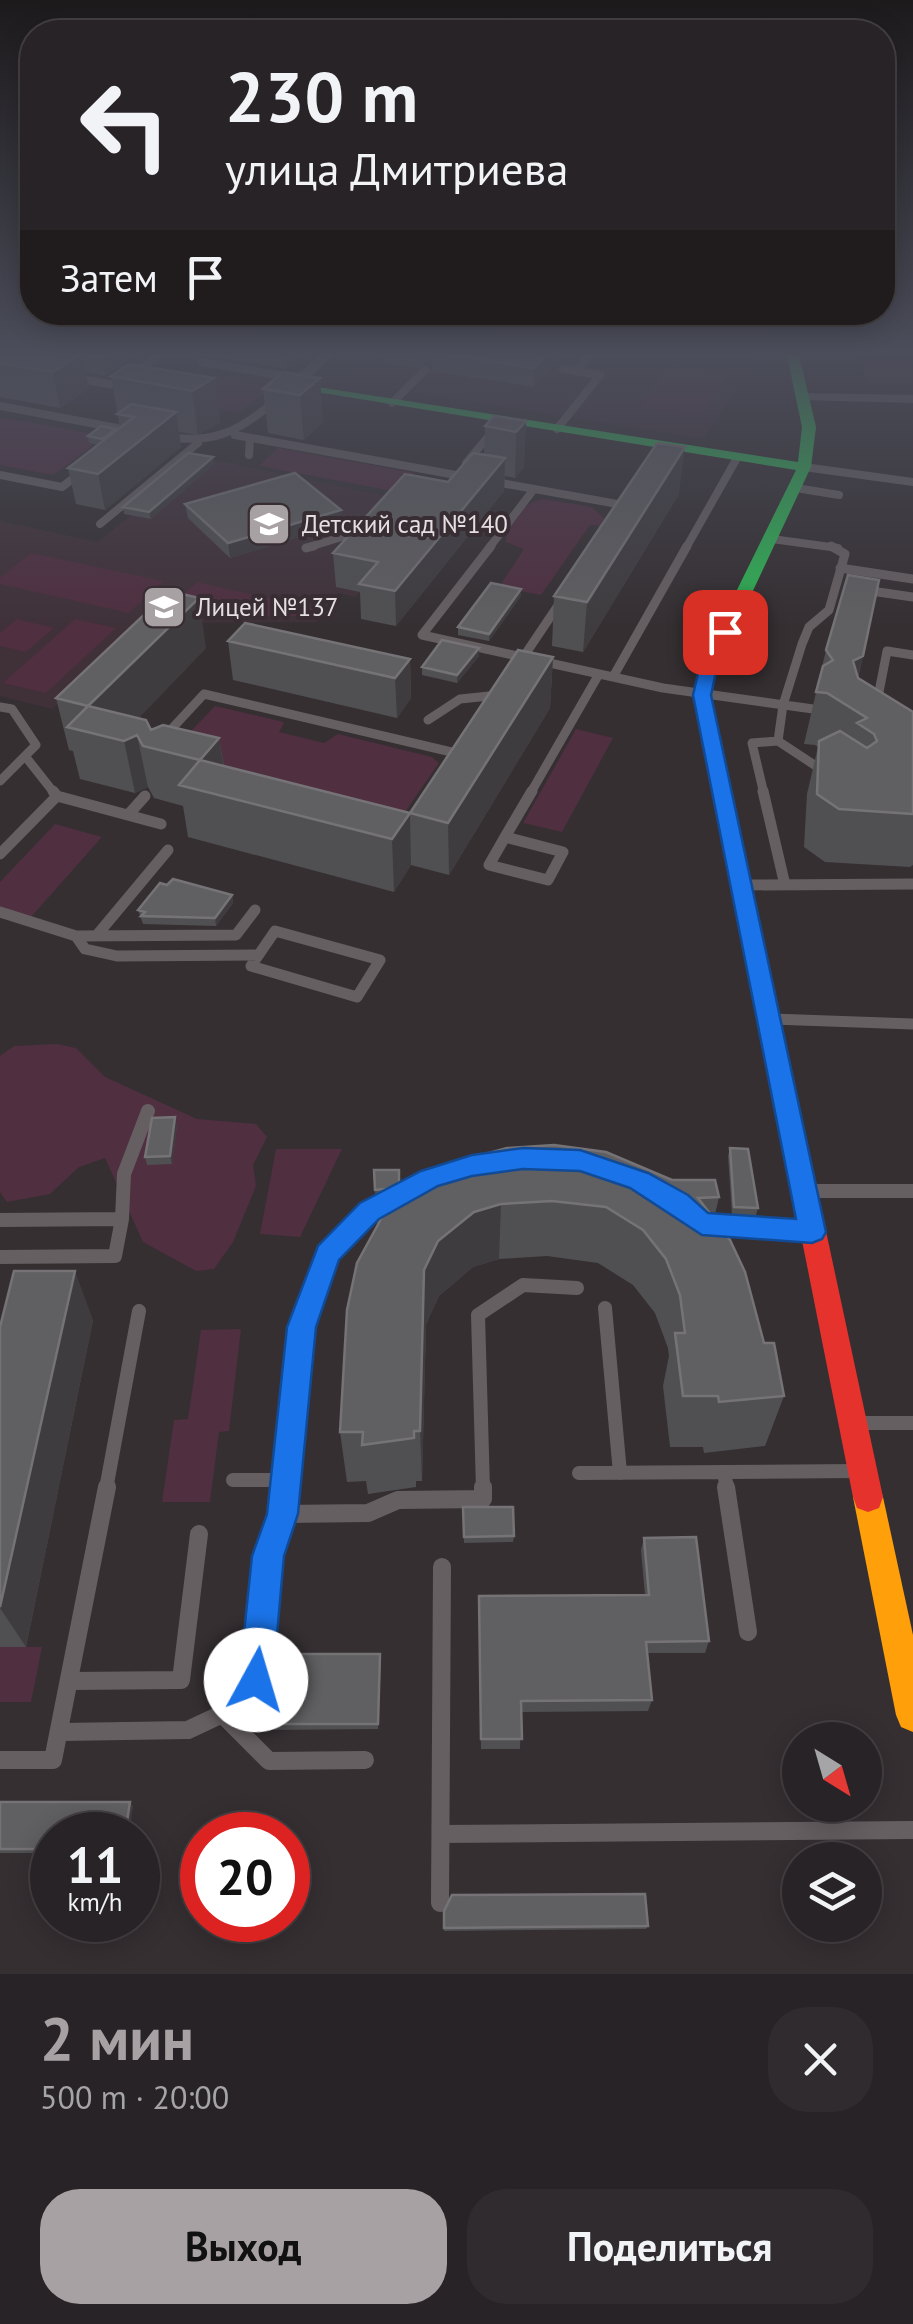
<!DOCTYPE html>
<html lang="ru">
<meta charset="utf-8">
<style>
body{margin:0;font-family:"PT Sans",sans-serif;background:#302b2e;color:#f1f3f6;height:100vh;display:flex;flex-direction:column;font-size:38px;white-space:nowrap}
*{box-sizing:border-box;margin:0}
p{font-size:32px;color:#a5a4a7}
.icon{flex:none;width:55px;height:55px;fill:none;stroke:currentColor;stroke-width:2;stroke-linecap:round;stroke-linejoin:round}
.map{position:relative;height:1974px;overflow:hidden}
.panel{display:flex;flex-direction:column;background:#282326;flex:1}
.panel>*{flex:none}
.banner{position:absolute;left:20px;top:20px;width:875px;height:305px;border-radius:40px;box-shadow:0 5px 25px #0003,0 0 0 2px #444043;background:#282326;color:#f1f3f6;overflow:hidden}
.needle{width:65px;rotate:143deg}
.tools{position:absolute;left:782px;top:1722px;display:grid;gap:20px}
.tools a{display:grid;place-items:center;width:100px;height:100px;border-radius:50%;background:#282326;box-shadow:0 5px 25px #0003,0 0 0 2px #444043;font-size:50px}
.speed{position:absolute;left:30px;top:1812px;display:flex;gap:20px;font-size:50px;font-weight:700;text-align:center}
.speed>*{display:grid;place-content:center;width:130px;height:130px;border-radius:50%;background:#282326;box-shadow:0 5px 25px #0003,0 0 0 2px #444043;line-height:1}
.speed small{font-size:25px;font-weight:400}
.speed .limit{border:15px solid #d22;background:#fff;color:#111}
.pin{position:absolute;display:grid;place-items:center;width:85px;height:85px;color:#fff;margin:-42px;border-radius:20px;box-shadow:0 5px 15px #0006}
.me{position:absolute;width:110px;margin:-55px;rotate:6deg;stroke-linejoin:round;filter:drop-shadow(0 0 8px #0008)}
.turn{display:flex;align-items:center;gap:35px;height:210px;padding:0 40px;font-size:45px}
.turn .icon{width:130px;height:130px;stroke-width:2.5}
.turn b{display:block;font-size:70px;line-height:85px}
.then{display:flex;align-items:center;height:95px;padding:0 40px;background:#0003;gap:20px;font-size:38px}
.round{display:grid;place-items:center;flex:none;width:105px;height:105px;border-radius:40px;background:#302b2e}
.overview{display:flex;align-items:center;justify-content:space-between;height:170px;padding:0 40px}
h1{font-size:60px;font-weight:700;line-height:75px;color:#a8a1a4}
.button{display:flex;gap:20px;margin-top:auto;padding:20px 40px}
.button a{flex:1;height:115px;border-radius:40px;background:#a8a1a4;color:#111;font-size:40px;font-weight:700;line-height:115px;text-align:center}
.button a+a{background:#302b2e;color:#f1f3f6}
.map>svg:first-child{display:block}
.built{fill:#403139}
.green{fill:#4f2f40}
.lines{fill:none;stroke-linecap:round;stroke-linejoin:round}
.lane-far4{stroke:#665f62;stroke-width:8}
.lane-far3{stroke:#665f62;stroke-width:9}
.lane-far2{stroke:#665f62;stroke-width:11}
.lane-far1{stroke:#665f62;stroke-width:14}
.lane{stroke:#665f62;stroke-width:18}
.street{fill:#665f62;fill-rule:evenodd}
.fast{fill:#30b455;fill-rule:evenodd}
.slow{fill:#ff9f0a;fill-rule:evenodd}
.jam{fill:#e5322d;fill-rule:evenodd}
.wall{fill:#505052}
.shaded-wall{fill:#3f3c3f}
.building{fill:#605f61;stroke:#757376;stroke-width:2.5}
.route{fill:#1a73e8;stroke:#114b97;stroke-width:2.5}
.labels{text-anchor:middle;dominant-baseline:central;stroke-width:8;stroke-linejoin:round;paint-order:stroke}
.far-poi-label{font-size:25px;fill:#e6dfe2;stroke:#372d32;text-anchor:start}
</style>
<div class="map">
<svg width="913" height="1974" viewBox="0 0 913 1974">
<rect width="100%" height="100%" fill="#352f32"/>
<path class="built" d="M 375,351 L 752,351 L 753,363 L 704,439 L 343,380 Z
M 201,457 L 434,506 L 356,597 L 338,593 L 317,622 L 142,623 L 52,709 L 0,696 L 0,521 L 98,542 Z"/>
<path class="green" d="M 860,360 L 913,362 L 913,384 L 867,384 Z
M 668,365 L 728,374 L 700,417 L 638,407 Z
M 180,371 L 272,387 L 239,413 L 145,396 Z
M 0,418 L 1,417 L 98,435 L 88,443 L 94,445 L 53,475 L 0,465 Z
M 278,448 L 415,473 L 398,492 L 259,466 Z
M 544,499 L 592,507 L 604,518 L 600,526 L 590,525 L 541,595 L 499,587 L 524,549 L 506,542 C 505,524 525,501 544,499 Z
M 31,553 L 163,581 L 129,613 L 0,584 L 0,578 Z
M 197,582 L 316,609 L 309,616 L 160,617 Z
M 17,619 L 54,628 L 26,652 L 0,646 L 0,633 Z
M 75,619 L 116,628 L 46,693 L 3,683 Z
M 215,706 L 280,721 L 284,723 L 279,732 L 324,743 L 338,734 L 432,757 L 439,763 L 398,822 L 175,754 L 173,750 Z
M 576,729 L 613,738 L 562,832 L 523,823 Z
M 55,824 L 102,837 L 31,917 L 0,908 L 0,882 Z
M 57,1044 L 76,1048 L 105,1077 L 197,1119 L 256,1124 L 267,1137 L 253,1165 L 256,1186 L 233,1242 L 214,1269 L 196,1271 L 143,1242 L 105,1158 L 79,1167 L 50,1194 L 7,1202 L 0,1192 L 0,1056 L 14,1046 Z
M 276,1149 L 342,1149 L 300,1237 L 260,1234 Z
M 241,1329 L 229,1431 L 219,1432 L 210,1502 L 162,1502 L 174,1420 L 188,1419 L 201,1330 Z
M 0,1647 L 42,1647 L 31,1702 L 0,1702 Z"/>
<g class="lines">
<path class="lane-far4" d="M 201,362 L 291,377
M 576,371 L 592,351
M 73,378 L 116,385 L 166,351
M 392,403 L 425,370
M 0,406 L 133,431
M 557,429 L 600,375 L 563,369
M 235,435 L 467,477
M 166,437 C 213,444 238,432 274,402
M 249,455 L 250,438
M 466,463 L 493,431
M 804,467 L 913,482
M 0,475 L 62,487 L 80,473
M 490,481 L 623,505 L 620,510
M 796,488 L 839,495
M 100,524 L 198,443
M 772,539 L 838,548
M 306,548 L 364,530
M 489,548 L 534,489
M 686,548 L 737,458"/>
<path class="lane-far3" d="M 491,546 L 422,635 L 663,688 L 813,709
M 306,548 L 314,546
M 840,568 L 913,579
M 864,590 L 913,597
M 518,665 L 561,601
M 613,677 L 687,546
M 877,702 L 887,651 L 913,655
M 0,707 L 12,709 L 36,745 L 0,781
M 428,720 L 460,699 L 499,695
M 165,736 L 204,694 L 460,754
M 778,741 L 825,772
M 25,756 L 55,794
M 530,794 L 599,674
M 764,794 L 752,743 L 778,741 L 783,705 L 802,644 L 809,627 L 829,610 L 845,554 L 831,546"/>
<path class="lane-far2" d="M 53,791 L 57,796 L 161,824
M 763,791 L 785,885
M 128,815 L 145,796
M 505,837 L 563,852 L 548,880 L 489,865 Z
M 505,837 L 532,791
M 0,854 L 57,796
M 742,885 L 913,884
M 0,912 L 76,936 L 236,935 L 255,910
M 275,931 L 380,960 L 357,997 L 251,966 Z
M 97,935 L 168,850
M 76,936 L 85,949 L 117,956 L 258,955
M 772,1019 L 913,1024"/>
<path class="lane-far1" d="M 808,1191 L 913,1191
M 122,1219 L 124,1174 L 148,1111
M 0,1220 L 122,1219 L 115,1256 L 0,1257
M 707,1224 L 808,1231
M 605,1308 L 620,1473
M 857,1423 L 913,1423
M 724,1472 L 727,1489
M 579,1473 L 858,1471
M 233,1480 L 286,1480
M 106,1489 L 139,1311
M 286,1489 C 296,1390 288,1254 389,1201
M 483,1489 L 478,1315 L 523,1285 L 577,1288"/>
<path class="lane" d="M 726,1487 L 748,1632
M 283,1514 L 368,1513 L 398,1500 L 483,1499 L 483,1487
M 72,1681 L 181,1680 L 199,1534
M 222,1714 L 269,1761 L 365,1760
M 62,1732 L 188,1730 L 222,1714 L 256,1680 L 268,1556 L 283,1514 L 286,1487
M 0,1760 L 53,1760 L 107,1487
M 441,1834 L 913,1830
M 440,1903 L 442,1567"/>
<path class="street" d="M 324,351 L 338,351 L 297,390 L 287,390 L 287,384 Z
M 804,393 L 913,395 L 913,403 L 799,400 L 799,394 Z"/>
<path class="fast" d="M 786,351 L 798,351 L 816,427 L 811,467 L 719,663 L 711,695 L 720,737 L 711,743 L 702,737 L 693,695 L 701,663 L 796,470 L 286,387 L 292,383 L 798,462 L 802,427 Z"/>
<path class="slow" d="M 868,1482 L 879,1486 L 883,1497 L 913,1635 L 913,1732 L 901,1727 L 896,1715 L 853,1497 L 857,1486 Z"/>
<path class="jam" d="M 711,731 L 720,737 L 883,1497 L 879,1508 L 868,1512 L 857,1508 L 853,1497 L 702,737 Z"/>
</g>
<path class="wall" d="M 0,351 L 140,351 L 106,376 L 85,372 L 89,388 L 60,408 L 0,397 Z
M 170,351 L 307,351 L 286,369 L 202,355 L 171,356 Z
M 384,351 L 565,351 L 534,387 L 432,371 L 432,354 L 429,356 L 428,363 L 416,368 L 385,363 Z
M 111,376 L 214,378 L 220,423 L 198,435 L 179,432 L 181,447 L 105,510 L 76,504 L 68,468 L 98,445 L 89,443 L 88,436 L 116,429 L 116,431 L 120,428 Z
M 320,378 L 323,422 L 304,440 L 268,433 L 263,389 Z
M 526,421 L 524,467 L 515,478 L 505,476 L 504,491 L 396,626 L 361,619 L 360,592 L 336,587 L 333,553 L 448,482 L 484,455 L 485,426 Z
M 214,464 L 151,519 L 124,514 L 123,507 Z
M 679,494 L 583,652 L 552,646 L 554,596 Z
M 185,504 L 341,510 L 341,524 L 230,558 L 188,518 Z
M 521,596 L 489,641 L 458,635 L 458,627 Z
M 228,641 L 410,659 L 411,698 L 397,718 L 233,680 Z
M 206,648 L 138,718 L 151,730 L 219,738 L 224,766 L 410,813 L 553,657 L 550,708 L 449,875 L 411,865 L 394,892 L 188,837 L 183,806 L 154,798 L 148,787 L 135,793 L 80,779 L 73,751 L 69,750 L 56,698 Z
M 826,650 L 863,656 L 858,678 L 913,712 L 913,865 L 910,867 L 825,862 L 804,847 L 807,794 L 818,747 L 815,745 L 804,744 Z
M 479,656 L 457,683 L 422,675 L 422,667 Z
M 232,895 L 233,903 L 216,926 L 143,924 L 138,910 Z
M 177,1125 L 172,1164 L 147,1165 L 145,1157 Z
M 730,1148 L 758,1208 L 756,1215 L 732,1215 L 728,1156 Z
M 672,1180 L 719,1197 L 714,1219 L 784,1396 L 765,1446 L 704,1453 L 703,1447 L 670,1447 L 663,1386 L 669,1356 L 668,1348 L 655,1313 L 633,1285 L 598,1263 L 547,1256 L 499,1259 L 473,1267 L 439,1296 L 426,1324 L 422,1481 L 416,1481 L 416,1487 L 368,1494 L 366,1481 L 347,1482 L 340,1432 L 377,1226 L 375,1190 L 399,1186 Z
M 93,1320 L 26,1647 L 0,1647 L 0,1327 Z
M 463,1507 L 514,1536 L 513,1542 L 464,1543 Z
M 644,1538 L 709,1641 L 705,1653 L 647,1653 L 652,1700 L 648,1711 L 521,1712 L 520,1749 L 481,1749 L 479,1596 L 645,1595 L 641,1550 Z
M 381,1659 L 378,1729 L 266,1730 L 264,1724 Z
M 0,1802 L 130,1802 L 133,1807 L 52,1835 L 52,1853 L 0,1853 Z
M 444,1911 L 648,1926 L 646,1929 L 444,1931 Z"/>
<path class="shaded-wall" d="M 110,351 L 140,351 L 106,376 L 102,357 Z
M 284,351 L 307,351 L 286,369 Z
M 416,351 L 435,351 L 429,356 L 428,363 L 416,368 Z
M 550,351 L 565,351 L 534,387 L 534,368 Z
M 82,353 L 89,388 L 60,408 L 53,372 Z
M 214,378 L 220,423 L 198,435 L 192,391 Z
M 320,378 L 323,422 L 304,440 L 300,395 Z
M 176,412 L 181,447 L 105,510 L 98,474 Z
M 526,421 L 524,467 L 515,478 L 516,432 Z
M 685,447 L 679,494 L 583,652 L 587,602 Z
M 213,457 L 214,464 L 151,519 L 149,512 Z
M 505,458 L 504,491 L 396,626 L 395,591 Z
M 341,510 L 341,524 L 230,558 L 228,543 Z
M 521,589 L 521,596 L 489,641 L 489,634 Z
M 199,598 L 206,648 L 118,740 L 88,706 Z
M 479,648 L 479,656 L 457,683 L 457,675 Z
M 863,656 L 850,707 L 853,661 Z
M 553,657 L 550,708 L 449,875 L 448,823 Z
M 410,659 L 411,698 L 397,718 L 395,678 Z
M 137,735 L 148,787 L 135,793 L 124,741 Z
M 219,738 L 227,790 L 200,760 Z
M 410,813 L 411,865 L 394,892 L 392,839 Z
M 232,895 L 233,903 L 216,926 L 215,918 Z
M 175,1117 L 177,1125 L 172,1164 L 170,1156 Z
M 501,1204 L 499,1259 L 473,1267 L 439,1296 L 426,1324 L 422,1481 L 420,1431 L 424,1270 L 438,1241 L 474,1212 Z
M 75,1271 L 93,1320 L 26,1647 L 0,1608 Z
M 130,1802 L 133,1807 L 129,1835 L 125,1835 Z"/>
<path class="building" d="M 0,351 L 75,351 L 82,353 L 53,372 L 0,363 Z
M 75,351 L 110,351 L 102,357 Z
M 433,351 L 550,351 L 534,368 L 432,352 Z
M 129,364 L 214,378 L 192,391 L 111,376 Z
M 283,372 L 320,378 L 300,395 L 263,389 Z
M 131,404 L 176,412 L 98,474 L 68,468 L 134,417 L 117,414 Z
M 494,416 L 526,421 L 516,432 L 485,426 Z
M 101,426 L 116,429 L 102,439 L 88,436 Z
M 657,443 L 685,447 L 587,602 L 554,596 Z
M 188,453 L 213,457 L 149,512 L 123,507 Z
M 473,453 L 505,458 L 395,591 L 359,584 L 378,562 L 333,553 L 405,474 L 448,482 Z
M 295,473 L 341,510 L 228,543 L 185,504 Z
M 848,575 L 879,580 L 863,656 L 853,661 L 858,678 L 913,712 L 913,814 L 839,809 L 817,794 L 819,741 L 840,731 L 867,748 L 877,741 L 874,734 L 857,723 L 867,718 L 827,693 L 816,692 L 823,666 L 833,660 L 826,650 Z
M 491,583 L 521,589 L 489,634 L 458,627 Z
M 169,591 L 199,598 L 88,706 L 56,698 Z
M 245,623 L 410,659 L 395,678 L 228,641 Z
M 442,640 L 479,648 L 457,675 L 422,667 Z
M 518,650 L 553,657 L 448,823 L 410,813 Z
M 88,706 L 146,720 L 151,730 L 163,725 L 219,738 L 200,760 L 143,746 L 137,735 L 124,741 L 67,727 Z
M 200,760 L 410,813 L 392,839 L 179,785 Z
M 173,879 L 232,895 L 215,918 L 141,916 L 145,912 L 138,910 L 160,883 L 167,885 Z
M 175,1117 L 170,1156 L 145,1157 L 152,1118 Z
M 554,1145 L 606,1152 L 672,1180 L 715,1180 L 719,1197 L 698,1198 L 730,1240 L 745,1272 L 764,1343 L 774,1343 L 784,1396 L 719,1402 L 718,1396 L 683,1396 L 675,1333 L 685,1333 L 680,1295 L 666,1259 L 643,1230 L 606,1207 L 552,1201 L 501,1204 L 474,1212 L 438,1241 L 424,1270 L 420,1431 L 414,1431 L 414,1438 L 362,1445 L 363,1432 L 340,1432 L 347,1310 L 357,1263 L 398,1188 L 375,1190 L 374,1170 L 399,1170 L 399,1186 L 441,1166 L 507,1148 Z
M 730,1148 L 748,1149 L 758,1208 L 734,1207 Z
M 14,1271 L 75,1271 L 0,1607 L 0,1327 Z
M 463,1507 L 513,1507 L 514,1536 L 464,1537 Z
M 696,1537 L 709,1641 L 646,1642 L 652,1700 L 521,1701 L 522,1739 L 481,1739 L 479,1596 L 649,1595 L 644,1538 Z
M 272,1654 L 380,1654 L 378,1724 L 264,1724 Z
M 0,1802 L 130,1802 L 125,1835 L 52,1835 L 52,1849 L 0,1849 Z
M 645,1894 L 648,1926 L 444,1928 L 444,1911 L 452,1895 Z"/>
<linearGradient id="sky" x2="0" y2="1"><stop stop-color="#1d1a1c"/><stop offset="0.56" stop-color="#4b4d5a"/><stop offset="1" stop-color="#4b4d5a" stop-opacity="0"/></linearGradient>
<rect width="913" height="628" fill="url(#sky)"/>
<path class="route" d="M 725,627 L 733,632 L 718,663 L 711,695 L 826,1232 L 822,1239 L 812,1243 L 702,1235 L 630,1188 L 580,1171 L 523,1169 L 472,1176 L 438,1186 L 379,1219 L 339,1260 L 316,1327 L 298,1514 L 284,1556 L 273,1680 L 268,1692 L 256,1697 L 244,1692 L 239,1680 L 252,1556 L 267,1514 L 287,1327 L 318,1246 L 360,1203 L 421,1171 L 472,1155 L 523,1148 L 580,1150 L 648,1173 L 688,1195 L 708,1213 L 796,1219 L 693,695 C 698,674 704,637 725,627 Z"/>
<defs>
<g id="school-square" transform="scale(2.25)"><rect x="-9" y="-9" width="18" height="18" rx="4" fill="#a8a1a4" stroke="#372d32"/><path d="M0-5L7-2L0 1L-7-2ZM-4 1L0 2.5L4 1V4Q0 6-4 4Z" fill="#fff"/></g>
</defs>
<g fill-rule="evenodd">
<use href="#school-square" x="269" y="524"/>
<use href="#school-square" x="164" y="607"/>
</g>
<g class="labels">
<g class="far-poi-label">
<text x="302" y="524">Детский сад №140</text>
<text x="196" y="607">Лицей №137</text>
</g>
</g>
</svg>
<div class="tools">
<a><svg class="needle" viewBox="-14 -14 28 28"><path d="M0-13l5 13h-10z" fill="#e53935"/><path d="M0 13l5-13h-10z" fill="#a5a4a7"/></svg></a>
<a><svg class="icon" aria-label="layers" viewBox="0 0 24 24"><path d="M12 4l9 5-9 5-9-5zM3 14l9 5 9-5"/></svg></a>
</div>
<div class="speed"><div>11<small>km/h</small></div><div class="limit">20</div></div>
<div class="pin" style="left:725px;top:632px;background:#d93025"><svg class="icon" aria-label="arrive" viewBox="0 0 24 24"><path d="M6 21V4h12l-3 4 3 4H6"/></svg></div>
<svg class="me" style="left:256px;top:1680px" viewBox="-20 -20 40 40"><circle r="19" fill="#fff"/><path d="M0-13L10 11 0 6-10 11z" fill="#1a73e8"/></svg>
<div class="banner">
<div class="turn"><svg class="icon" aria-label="left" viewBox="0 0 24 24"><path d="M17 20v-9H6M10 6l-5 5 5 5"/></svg><div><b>230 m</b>улица Дмитриева</div></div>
<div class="then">Затем<svg class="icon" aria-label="arrive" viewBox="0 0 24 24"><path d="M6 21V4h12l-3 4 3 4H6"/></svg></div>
</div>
</div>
<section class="panel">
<div class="overview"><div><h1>2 мин</h1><p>500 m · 20:00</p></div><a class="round"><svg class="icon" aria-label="close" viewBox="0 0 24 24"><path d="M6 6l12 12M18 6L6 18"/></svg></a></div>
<div class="button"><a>Выход</a><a>Поделиться</a></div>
</section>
